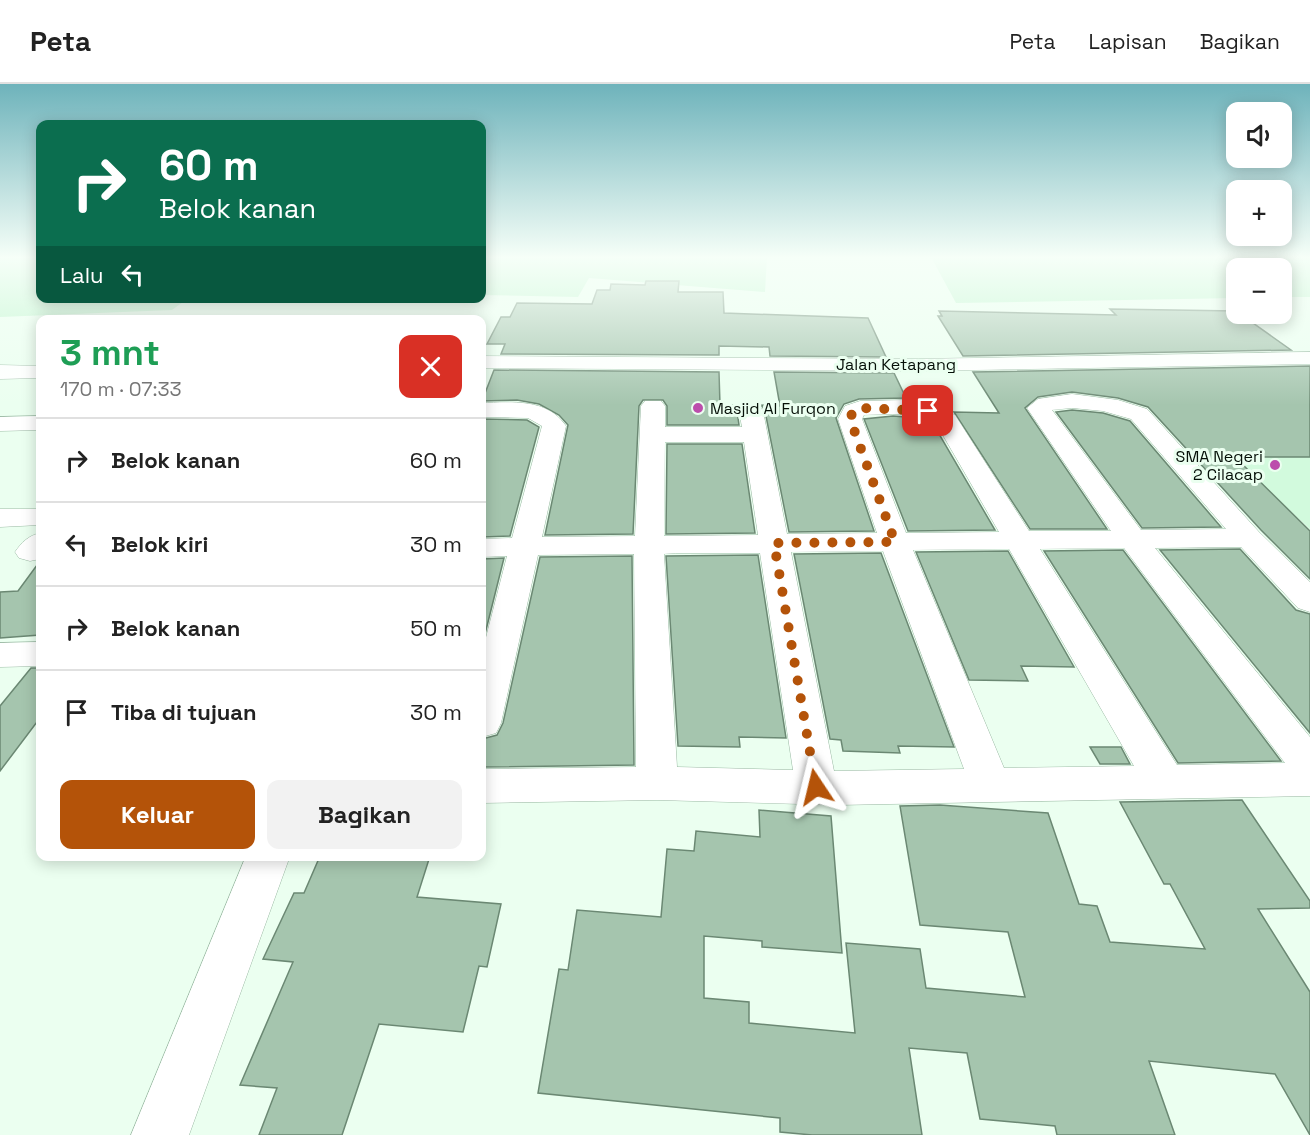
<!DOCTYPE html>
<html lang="id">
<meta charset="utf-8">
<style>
body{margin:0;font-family:"Space Grotesk",sans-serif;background:#f2f2f2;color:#222;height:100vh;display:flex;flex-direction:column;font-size:22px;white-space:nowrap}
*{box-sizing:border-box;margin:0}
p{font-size:20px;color:#767676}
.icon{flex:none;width:33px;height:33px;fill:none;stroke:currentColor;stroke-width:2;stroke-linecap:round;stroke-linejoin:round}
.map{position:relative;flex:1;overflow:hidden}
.side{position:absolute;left:36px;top:231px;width:450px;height:546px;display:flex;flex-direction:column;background:#fff;border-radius:12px;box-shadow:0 3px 15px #0003}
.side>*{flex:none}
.top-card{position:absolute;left:36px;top:36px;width:450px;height:183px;border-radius:12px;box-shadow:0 3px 15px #0003;background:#0b6e4f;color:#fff;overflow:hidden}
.fabs{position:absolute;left:1226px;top:18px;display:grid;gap:12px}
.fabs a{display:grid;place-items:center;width:66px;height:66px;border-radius:12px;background:#fff;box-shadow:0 3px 15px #0003;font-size:30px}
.pin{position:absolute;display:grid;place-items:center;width:51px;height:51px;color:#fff;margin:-26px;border-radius:12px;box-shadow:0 3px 9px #0006}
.me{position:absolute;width:66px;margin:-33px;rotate:350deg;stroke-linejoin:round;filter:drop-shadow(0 0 4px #0008)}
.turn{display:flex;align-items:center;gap:21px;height:126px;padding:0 24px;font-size:27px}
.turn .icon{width:78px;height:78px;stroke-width:2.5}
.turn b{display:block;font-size:42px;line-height:51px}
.then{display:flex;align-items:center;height:57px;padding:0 24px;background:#0003;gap:12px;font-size:22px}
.round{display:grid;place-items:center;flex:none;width:63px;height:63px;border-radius:12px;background:#f2f2f2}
.summary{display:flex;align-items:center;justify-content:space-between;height:102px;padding:0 24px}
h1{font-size:36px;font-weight:700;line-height:45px;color:#1e9e55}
.cta{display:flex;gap:12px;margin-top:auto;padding:12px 24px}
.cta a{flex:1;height:69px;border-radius:12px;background:#b45309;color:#fff;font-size:24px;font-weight:700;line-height:69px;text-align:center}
.cta a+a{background:#f2f2f2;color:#222}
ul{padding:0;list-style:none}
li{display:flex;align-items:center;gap:18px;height:84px;padding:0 24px;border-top:2px solid #e0e0e0}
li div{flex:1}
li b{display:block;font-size:22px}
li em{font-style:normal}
header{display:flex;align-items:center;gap:36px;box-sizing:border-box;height:84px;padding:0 30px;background:#fff;border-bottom:2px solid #e0e0e0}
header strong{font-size:28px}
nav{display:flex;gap:33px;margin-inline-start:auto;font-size:21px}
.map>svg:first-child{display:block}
.built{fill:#d2fadd}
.green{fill:#bbf4cb}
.building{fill:#a5c5ae;stroke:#6b8873;stroke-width:1.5}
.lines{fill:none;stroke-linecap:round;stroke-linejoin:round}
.minor-casing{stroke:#9ab9a3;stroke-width:1}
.minor{fill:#fff;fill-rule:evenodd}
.route{stroke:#b45309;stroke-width:10;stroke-dasharray:0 18}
.poi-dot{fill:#bc4eac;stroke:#ebfff0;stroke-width:2}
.labels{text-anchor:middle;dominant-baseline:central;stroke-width:6;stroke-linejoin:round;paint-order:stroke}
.far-street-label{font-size:16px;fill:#061008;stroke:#ebfff0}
.far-poi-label{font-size:16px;fill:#061008;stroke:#ebfff0;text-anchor:start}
</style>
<header>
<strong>Peta</strong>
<nav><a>Peta</a><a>Lapisan</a><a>Bagikan</a></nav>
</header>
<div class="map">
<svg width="1310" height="1051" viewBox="0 0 1310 1051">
<rect width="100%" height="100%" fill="#ebfff0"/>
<path class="built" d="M 1310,310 L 1310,445 L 1170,317 Z"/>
<path class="green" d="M 0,173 L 40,173 L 40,214 L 187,215 L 172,226 L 0,233 Z
M 482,173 L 767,173 L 765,208 L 589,194 L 578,213 L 482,211 Z
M 931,173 L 1310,173 L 1310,213 L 1281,213 L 1281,184 L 1236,184 L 1236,214 L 956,219 Z"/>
<path class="building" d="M 646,197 L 679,197 L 678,208 L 723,208 L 724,229 L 868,234 L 886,273 L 770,272 L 769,263 L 719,262 L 719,271 L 501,270 L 505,260 L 487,260 L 501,233 L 510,233 L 517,219 L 592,220 L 597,206 L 610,206 L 611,200 L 645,201 Z
M 1110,225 L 1236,227 L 1291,266 L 963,272 L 938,232 L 942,232 L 939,227 L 1116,231 Z
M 1310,282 L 1310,373 L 1235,373 L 1310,447 L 1310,495 L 1261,446 L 1148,323 L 1118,314 L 1072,308 L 1038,313 L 1025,324 L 1107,445 L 1030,445 L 954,328 L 999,329 L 973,288 Z
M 494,286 L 719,288 L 720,321 L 741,321 L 737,327 L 739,341 L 667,341 L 667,322 L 663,316 L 643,316 L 639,322 L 633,450 L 545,451 L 568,341 L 559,331 L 539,320 L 517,316 L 482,317 Z
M 774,288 L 894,289 L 906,314 L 859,315 L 844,320 L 836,334 L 874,447 L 789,448 L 765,327 L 761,321 L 780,322 Z
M 1072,326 L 1103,329 L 1130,337 L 1221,443 L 1142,444 L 1056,328 Z
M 893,332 L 919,334 L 935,343 L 995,446 L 908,447 L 864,335 Z
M 482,335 L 527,336 L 539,343 L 510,452 L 482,453 Z
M 667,360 L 742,360 L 755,449 L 666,450 Z
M 1240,465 L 1296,526 L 1310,530 L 1310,649 L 1160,466 Z
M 1123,466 L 1281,677 L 1178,679 L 1044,467 Z
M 1008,467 L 1074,583 L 1021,582 L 1028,597 L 969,596 L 916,468 Z
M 881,469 L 954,663 L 898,662 L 900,669 L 843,667 L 841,656 L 830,655 L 794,470 Z
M 758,471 L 786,654 L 739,653 L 740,663 L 678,662 L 666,472 Z
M 632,472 L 634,681 L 482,683 L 482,655 L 497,651 L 503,639 L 540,473 Z
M 504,474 L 482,562 L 482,475 Z
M 40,477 L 40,551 L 0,554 L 0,508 L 18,507 Z
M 31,584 L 40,584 L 40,634 L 0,687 L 0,622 Z
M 1090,663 L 1121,663 L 1130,680 L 1100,680 Z
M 1242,716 L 1310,817 L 1310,824 L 1258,825 L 1310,908 L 1310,1051 L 1275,990 L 1149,977 L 1175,1051 L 1057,1051 L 1055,1042 L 980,1035 L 967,969 L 909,964 L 922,1051 L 812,1051 L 780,1048 L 780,1034 L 538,1009 L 559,885 L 568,886 L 577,826 L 661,833 L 667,765 L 694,767 L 696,747 L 760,753 L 759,726 L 831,732 L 842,869 L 762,863 L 762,857 L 704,852 L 704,914 L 749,918 L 749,939 L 855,949 L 846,859 L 920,865 L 926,904 L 1025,913 L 1008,848 L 920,841 L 900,722 L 940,721 L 1048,729 L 1079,820 L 1097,822 L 1110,858 L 1205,865 L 1170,800 L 1164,800 L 1120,718 Z
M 320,772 L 430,772 L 417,813 L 501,820 L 487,883 L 479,882 L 463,948 L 379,940 L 342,1051 L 259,1051 L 277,1004 L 240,1001 L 293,878 L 263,875 L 294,809 L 304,809 Z"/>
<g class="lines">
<g class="minor-casing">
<path id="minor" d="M 1310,268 L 1310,280 L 918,287 L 482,284 L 482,272 L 918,275 Z
M 0,281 L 40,282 L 40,294 L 0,295 Z
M 1072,310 L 1118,316 L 1147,325 L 1259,448 L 1310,498 L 1310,528 L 1298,524 L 1241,463 L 1155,464 L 1310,653 L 1310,712 L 838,721 L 657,716 L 482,719 L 482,685 L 636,683 L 634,470 L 538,471 L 501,639 L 496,649 L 482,653 L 482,569 L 507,472 L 482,473 L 482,455 L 512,454 L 542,342 L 528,334 L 482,333 L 482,319 C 512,318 547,314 566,342 L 542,453 L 635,452 L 641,322 L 645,317 L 661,317 L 665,322 L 665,343 L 742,343 L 739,327 L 743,322 L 759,322 L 763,327 L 787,450 L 877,449 L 838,335 L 845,322 L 860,317 L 905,316 L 935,322 L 955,331 L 1029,447 L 1111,447 L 1027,324 L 1038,315 ZM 1072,324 L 1103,327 L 1131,335 L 1226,445 L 1141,446 L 1052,326 ZM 893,330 L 920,332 L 937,341 L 999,448 L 906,449 L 862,335 L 864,331 ZM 665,358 L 744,358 L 758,451 L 664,452 ZM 1124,464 L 1285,679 L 1177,681 L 1040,465 ZM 1009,465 L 1134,682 L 1004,684 L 913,466 ZM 883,467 L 964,685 L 834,687 L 791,468 ZM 676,469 L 760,469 L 793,686 L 677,683 L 664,470 Z
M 40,332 L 40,346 L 0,347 L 0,333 Z
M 0,425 L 40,425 L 40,441 L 0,443 Z
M 40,449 L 40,475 L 30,477 L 19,474 L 15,468 C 22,458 28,452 40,449 Z
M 40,558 L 40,582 L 0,583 L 0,559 Z
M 246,772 L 290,772 L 189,1051 L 131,1051 Z"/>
</g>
<use href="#minor" class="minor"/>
</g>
<linearGradient id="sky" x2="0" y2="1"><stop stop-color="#6eb3bb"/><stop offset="0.54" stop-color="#f6fff8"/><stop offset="1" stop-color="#f6fff8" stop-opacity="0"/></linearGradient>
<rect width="1310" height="321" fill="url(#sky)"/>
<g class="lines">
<path class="route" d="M 816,703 L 774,459 L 895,458 L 850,335 L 853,327 L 860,324 L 928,327"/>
</g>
<g class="poi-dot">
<circle cx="698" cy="324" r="6"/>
<circle cx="1275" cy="381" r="6"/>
</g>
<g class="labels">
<g class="far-street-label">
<text x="896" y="280">Jalan Ketapang</text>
</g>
<g class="far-poi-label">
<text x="710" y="324">Masjid Al Furqon</text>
<text x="1263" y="372" text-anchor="end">SMA Negeri<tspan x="1263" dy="18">2 Cilacap</tspan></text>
</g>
</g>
</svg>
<div class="fabs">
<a><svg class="icon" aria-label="sound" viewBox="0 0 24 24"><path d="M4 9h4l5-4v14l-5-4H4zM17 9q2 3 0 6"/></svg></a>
<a>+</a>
<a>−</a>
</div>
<div class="pin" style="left:928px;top:327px;background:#d93025"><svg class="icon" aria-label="arrive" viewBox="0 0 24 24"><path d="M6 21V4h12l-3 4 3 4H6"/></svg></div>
<svg class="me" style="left:816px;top:703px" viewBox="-20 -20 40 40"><path d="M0-17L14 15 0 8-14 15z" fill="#b45309" stroke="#fff" stroke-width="4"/></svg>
<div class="top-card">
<div class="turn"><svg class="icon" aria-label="right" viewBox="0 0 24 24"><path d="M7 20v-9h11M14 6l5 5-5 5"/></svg><div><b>60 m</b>Belok kanan</div></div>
<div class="then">Lalu<svg class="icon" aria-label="left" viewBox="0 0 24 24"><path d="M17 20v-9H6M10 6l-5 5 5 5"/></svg></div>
</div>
<section class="side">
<div class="summary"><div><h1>3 mnt</h1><p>170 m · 07:33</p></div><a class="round" style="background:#d93025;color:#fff"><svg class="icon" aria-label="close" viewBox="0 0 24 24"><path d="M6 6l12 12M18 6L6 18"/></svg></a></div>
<ul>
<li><svg class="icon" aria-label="right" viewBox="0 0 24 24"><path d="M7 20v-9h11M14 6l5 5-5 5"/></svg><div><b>Belok kanan</b></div><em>60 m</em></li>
<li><svg class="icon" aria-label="left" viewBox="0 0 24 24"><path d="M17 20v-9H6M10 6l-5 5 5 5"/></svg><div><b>Belok kiri</b></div><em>30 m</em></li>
<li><svg class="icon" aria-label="right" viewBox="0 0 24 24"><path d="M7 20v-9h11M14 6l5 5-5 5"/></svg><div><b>Belok kanan</b></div><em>50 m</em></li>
<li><svg class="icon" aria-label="arrive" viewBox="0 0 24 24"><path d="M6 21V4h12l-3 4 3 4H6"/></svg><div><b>Tiba di tujuan</b></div><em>30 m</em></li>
</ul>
<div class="cta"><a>Keluar</a><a>Bagikan</a></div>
</section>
</div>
